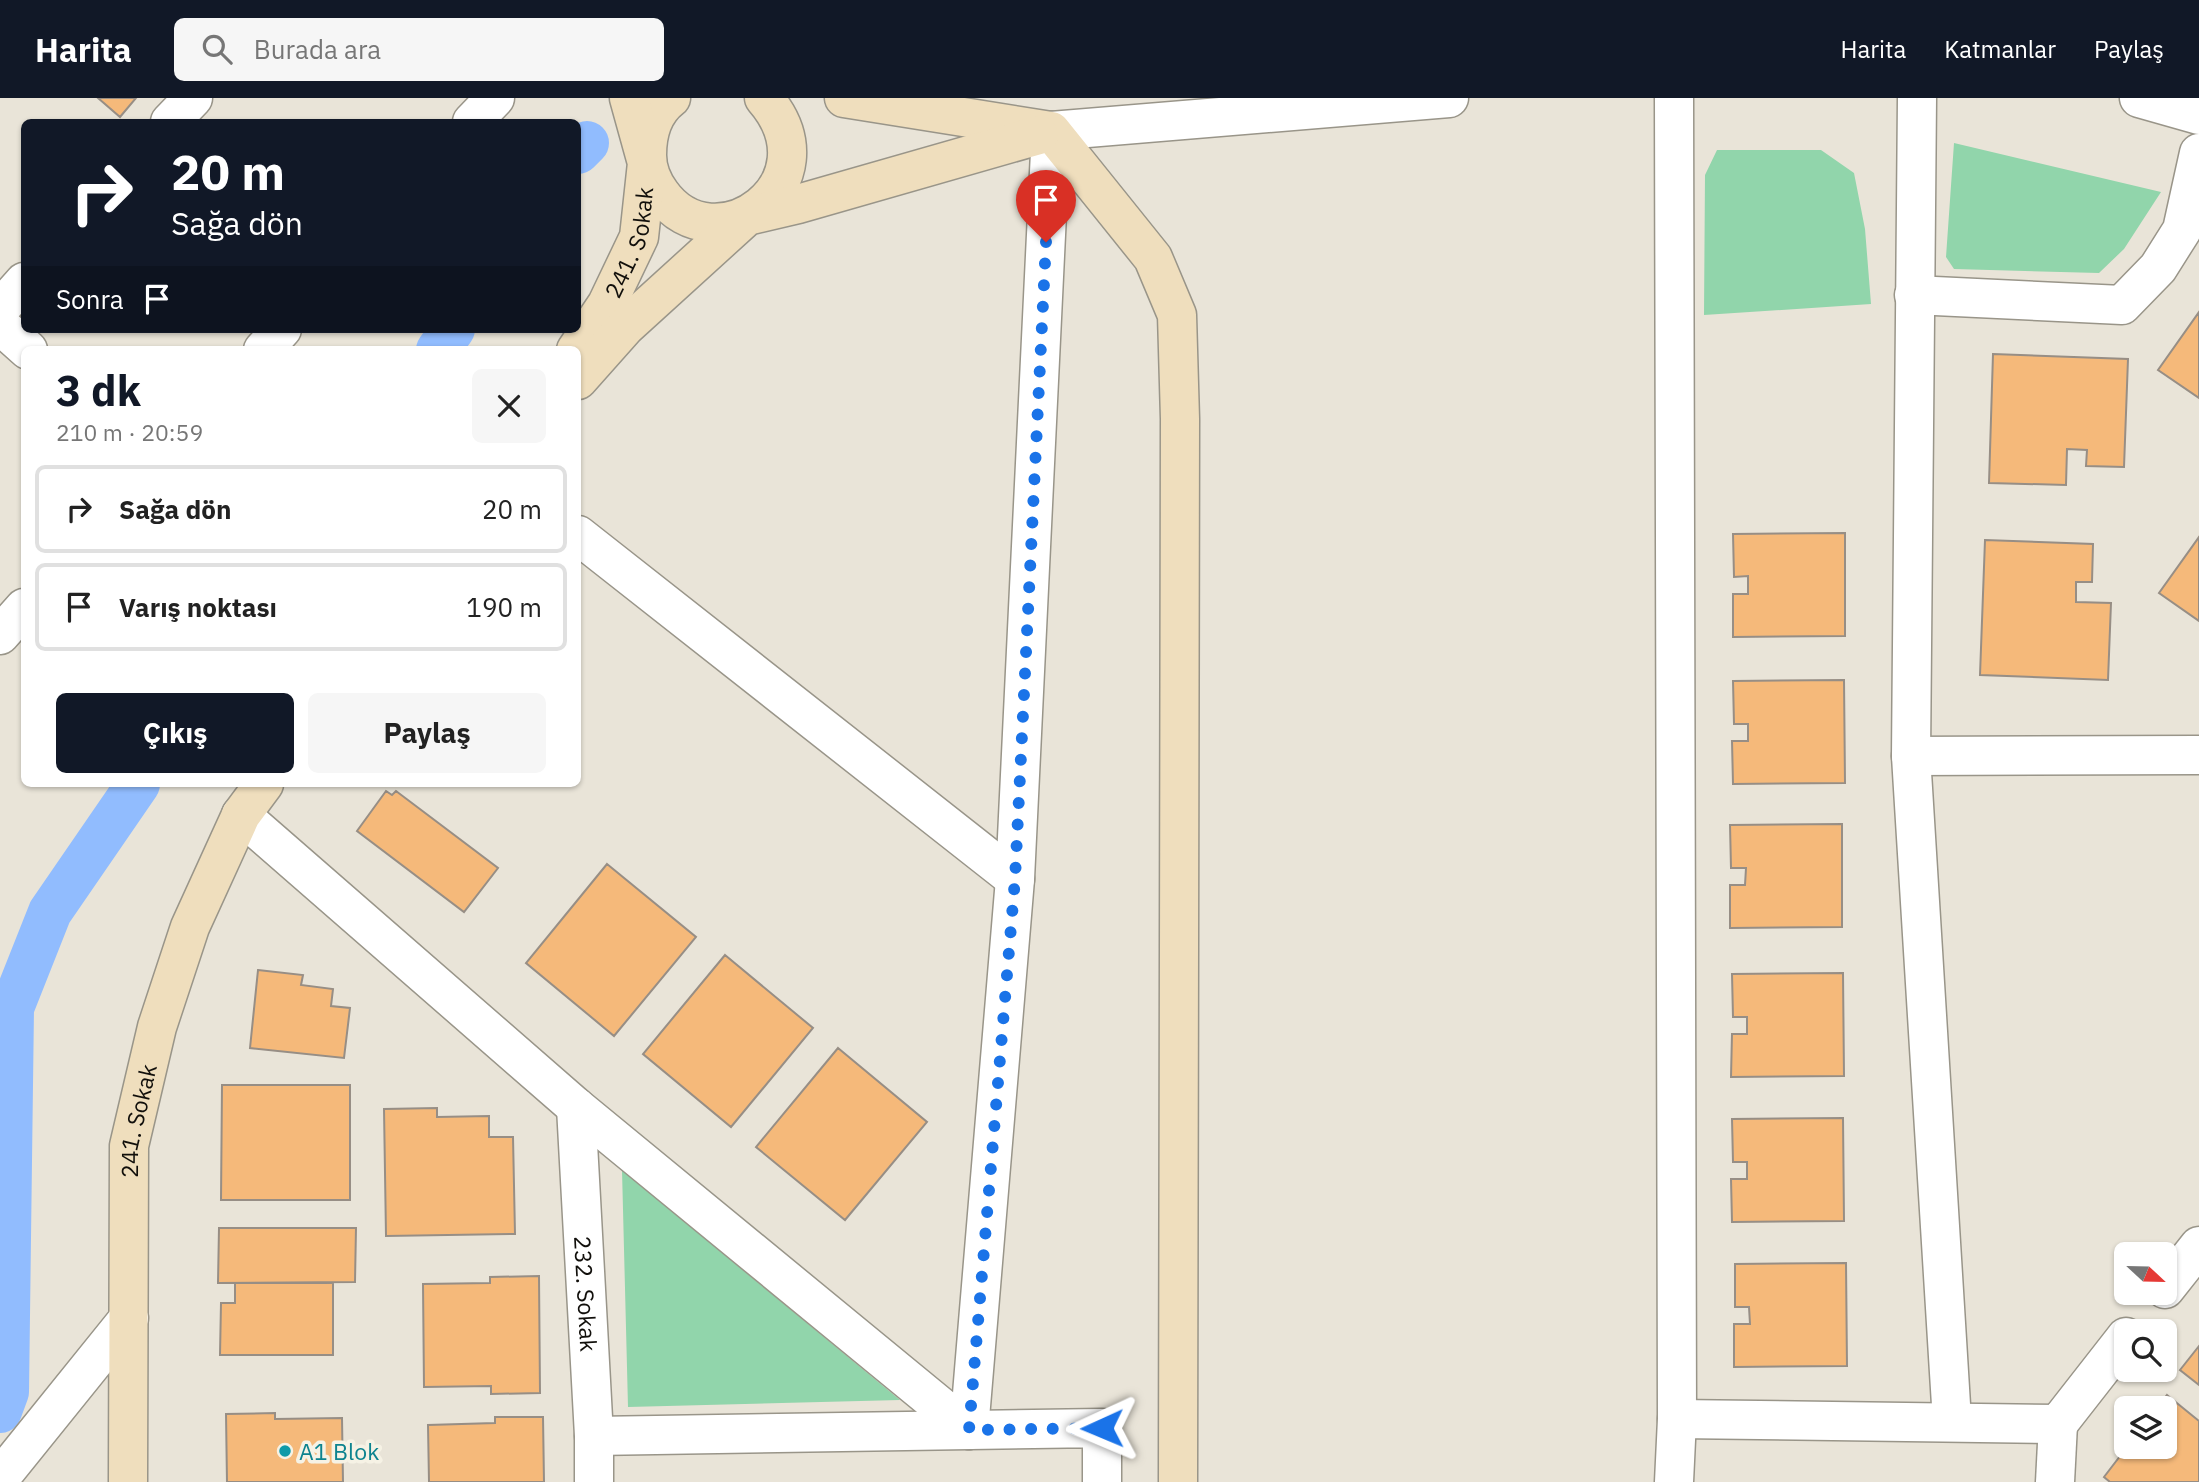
<!DOCTYPE html>
<html lang="tr">
<meta charset="utf-8">
<style>
body{margin:0;font-family:"IBM Plex Sans",sans-serif;background:#f6f6f6;color:#222;height:100vh;display:flex;flex-direction:column;font-size:26px;white-space:nowrap}
*{box-sizing:border-box;margin:0}
p{font-size:23px;color:#767676}
.icon{flex:none;width:38px;height:38px;fill:none;stroke:currentColor;stroke-width:2;stroke-linecap:round;stroke-linejoin:round}
.map{position:relative;flex:1;overflow:hidden}
.sheet{position:absolute;left:21px;top:248px;width:560px;height:441px;display:flex;flex-direction:column;background:#fff;border-radius:10px;box-shadow:0 2px 5px #0004}
.sheet>*{flex:none}
.top-card{position:absolute;left:21px;top:21px;width:560px;height:214px;border-radius:10px;box-shadow:0 2px 5px #0004;background:#111827;color:#fff;overflow:hidden}
.needle{width:46px;rotate:112deg}
.buttons{position:absolute;left:2114px;top:1144px;display:grid;gap:14px}
.buttons a{display:grid;place-items:center;width:63px;height:63px;border-radius:10px;background:#fff;box-shadow:0 2px 5px #0004;font-size:35px}
.pin{position:absolute;display:grid;place-items:center;width:60px;height:60px;color:#fff;margin:-72px -30px;border-radius:50% 50% 50% 0;rotate:-45deg;box-shadow:0 0 7px #0007}
.pin .icon{rotate:45deg}
.me{position:absolute;width:77px;margin:-38px;rotate:269deg;stroke-linejoin:round;filter:drop-shadow(0 0 5px #0008)}
.turn{display:flex;align-items:center;gap:24px;height:147px;padding:0 35px;font-size:32px}
.turn .icon{width:91px;height:91px;stroke-width:2.5}
.turn b{display:block;font-size:49px;line-height:60px}
.then{display:flex;align-items:center;height:66px;padding:0 35px;background:#0003;gap:14px;font-size:26px}
.round{display:grid;place-items:center;flex:none;width:74px;height:74px;border-radius:10px;background:#f6f6f6}
.headline{display:flex;align-items:center;justify-content:space-between;height:119px;padding:0 35px}
h1{font-size:42px;font-weight:700;line-height:52px;color:#111827}
.primary-button{display:flex;gap:14px;margin-top:auto;padding:14px 35px}
.primary-button a{flex:1;height:80px;border-radius:10px;background:#111827;color:#fff;font-size:28px;font-weight:700;line-height:80px;text-align:center}
.primary-button a+a{background:#f6f6f6;color:#222}
ul{padding:0;list-style:none}
li{display:flex;align-items:center;gap:21px;height:88px;margin:0 14px 10px;padding:0 21px;border:4px solid #e0e0e0;border-radius:10px}
li div{flex:1}
li b{display:block;font-size:26px}
li em{font-style:normal}
header{display:flex;align-items:center;gap:42px;box-sizing:border-box;height:98px;padding:0 35px;background:#111827;color:#fff}
header strong{font-size:33px}
nav{display:flex;gap:38px;margin-inline-start:auto;font-size:24px}
.search{width:490px;height:63px;background:#f6f6f6;display:flex;align-items:center;gap:18px;box-sizing:border-box;padding:0 24px;border-radius:10px;color:#767676;font-size:26px}
.map>svg:first-child{display:block}
.green{fill:#91d5ab}
.lines{fill:none;stroke-linecap:round;stroke-linejoin:round}
.canal{stroke:#91bcfe;stroke-width:44}
.building{fill:#f5b97a;stroke:#978e85;stroke-width:2}
.minor-casing{stroke:#999589;stroke-width:41}
.tertiary-casing{stroke:#999589;stroke-width:41}
.secondary-casing{stroke:#999589;stroke-width:41}
.minor{stroke:#fff;stroke-width:38}
.tertiary{stroke:#fff;stroke-width:38}
.secondary{stroke:#efdebd;stroke-width:38}
.route{stroke:#1a73e8;stroke-width:12;stroke-dasharray:0 21.6}
.culture-dot{fill:#0f9aa8;stroke:#f6f2e5;stroke-width:2.5}
.labels{text-anchor:middle;dominant-baseline:central;stroke-width:7;stroke-linejoin:round;paint-order:stroke}
.street-label{font-size:23px;fill:#110f0b;stroke:#f6f2e5}
.culture-label{font-size:23px;fill:#0d838f;stroke:#f6f2e5;text-anchor:start}
</style>
<header>
<strong>Harita</strong>
<div class="search"><svg class="icon" aria-label="search" viewBox="0 0 24 24"><circle cx="10" cy="10" r="6"/><path d="M15 15l6 6"/></svg>Burada ara</div>
<nav><a>Harita</a><a>Katmanlar</a><a>Paylaş</a></nav>
</header>
<div class="map">
<svg width="2199" height="1384" viewBox="0 0 2199 1384">
<rect width="100%" height="100%" fill="#e9e4d8"/>
<path class="green" d="M 1954,45 L 2161,94 L 2124,151 L 2099,175 L 1954,171 L 1946,159 Z
M 1717,52 L 1821,52 L 1854,75 L 1865,131 L 1871,206 L 1704,217 L 1705,77 Z
M 622,1072 L 900,1302 L 628,1309 Z"/>
<g class="lines">
<path class="canal" d="M 578,54 L 587,45
M 438,252 L 453,231
M 0,1313 L 7,1294 L 12,910 L 50,814 L 138,686"/>
</g>
<path class="building" d="M 98,0 L 136,0 L 120,19 Z
M 2199,214 L 2199,300 L 2158,272 Z
M 1993,256 L 2128,261 L 2124,369 L 2086,368 L 2087,352 L 2067,351 L 2066,387 L 1989,385 Z
M 1845,435 L 1845,538 L 1733,539 L 1733,496 L 1748,496 L 1748,478 L 1734,479 L 1733,436 Z
M 2199,439 L 2199,523 L 2159,495 Z
M 1985,442 L 2093,446 L 2092,484 L 2076,484 L 2076,504 L 2111,505 L 2108,582 L 1980,577 Z
M 1844,582 L 1845,685 L 1733,686 L 1732,643 L 1748,643 L 1748,626 L 1734,626 L 1733,583 Z
M 386,693 L 392,697 L 396,693 L 498,770 L 464,814 L 357,733 Z
M 1842,726 L 1842,829 L 1730,830 L 1730,787 L 1745,787 L 1746,770 L 1731,770 L 1730,727 Z
M 607,766 L 696,839 L 614,938 L 526,865 Z
M 725,857 L 813,930 L 731,1029 L 643,956 Z
M 258,872 L 303,877 L 301,887 L 333,891 L 331,908 L 350,910 L 344,960 L 250,950 Z
M 1843,875 L 1844,978 L 1731,979 L 1732,936 L 1747,936 L 1747,919 L 1733,919 L 1732,876 Z
M 838,950 L 927,1024 L 845,1122 L 756,1049 Z
M 222,987 L 350,987 L 350,1102 L 221,1102 Z
M 437,1010 L 437,1019 L 489,1018 L 489,1039 L 513,1039 L 515,1136 L 386,1138 L 384,1011 Z
M 1843,1020 L 1844,1123 L 1732,1124 L 1731,1081 L 1747,1081 L 1747,1064 L 1733,1064 L 1732,1021 Z
M 219,1130 L 356,1130 L 355,1184 L 218,1185 Z
M 1846,1165 L 1847,1268 L 1734,1269 L 1734,1226 L 1750,1226 L 1749,1209 L 1735,1209 L 1735,1166 Z
M 539,1178 L 540,1295 L 491,1296 L 491,1288 L 424,1289 L 423,1186 L 490,1185 L 490,1179 Z
M 235,1185 L 333,1185 L 333,1257 L 220,1257 L 221,1205 L 235,1205 Z
M 2199,1248 L 2199,1287 L 2180,1272 Z
M 2167,1297 L 2199,1323 L 2199,1384 L 2110,1384 L 2104,1379 L 2127,1349 L 2136,1354 L 2140,1349 L 2165,1349 L 2165,1311 L 2156,1311 Z
M 275,1315 L 275,1321 L 342,1320 L 343,1384 L 227,1384 L 226,1316 Z
M 495,1319 L 543,1319 L 544,1384 L 429,1384 L 428,1327 L 495,1325 Z"/>
<g class="lines">
<g class="minor-casing">
<g id="minor">
<path d="M 1674,0 L 1677,1321 L 1674,1384"/>
<path d="M 1917,0 L 1911,658 L 1952,1323"/>
<path d="M 170,24 L 193,0"/>
<path d="M 472,24 L 495,0"/>
<path d="M 1914,197 L 2122,207 L 2158,170 L 2182,132 L 2199,55"/>
<path d="M 0,211 L 24,184"/>
<path d="M 0,227 L 28,252"/>
<path d="M 263,252 L 282,231"/>
<path d="M 578,437 L 1015,781"/>
<path d="M 0,537 L 24,510"/>
<path d="M 1911,658 L 2199,657"/>
<path d="M 241,717 L 576,1009 L 969,1332"/>
<path id="s1" d="M 576,1009 L 594,1338 L 594,1384"/>
<path d="M 2165,1191 L 2199,1148"/>
<path d="M 1677,1321 L 2058,1326 L 2126,1239"/>
<path d="M 969,1332 L 1015,781 L 1051,33"/>
<path d="M 594,1338 L 1102,1330 L 1102,1384"/>
<path d="M 0,1380 L 129,1220"/>
<path d="M 2055,1384 L 2058,1326"/>
</g>
</g>
<g class="tertiary-casing">
<path id="tertiary" d="M 2139,0 L 2199,17
M 1051,33 L 1449,0"/>
</g>
<g class="secondary-casing">
<g id="secondary">
<path d="M 671,0 C 654,13 647,35 647,57 C 647,72 652,84 661,96 C 715,171 838,85 764,0"/>
<path d="M 844,0 L 1051,33 L 1153,160 L 1177,217 L 1180,321 L 1178,1384"/>
<path id="s2" d="M 576,252 L 607,206 L 639,139 L 647,65 L 629,0"/>
<path d="M 578,282 L 626,228 L 747,118 L 798,106 L 1039,37"/>
<path id="s3" d="M 128,1384 L 129,1048 L 157,929 L 190,829 L 241,717 L 264,686"/>
</g>
</g>
<use href="#minor" class="minor"/>
<use href="#tertiary" class="tertiary"/>
<use href="#secondary" class="secondary"/>
</g>
<g class="lines">
<path class="route" d="M 1046,144 L 1015,781 L 969,1332 L 1102,1330"/>
</g>
<circle class="culture-dot" cx="285" cy="1353" r="7"/>
<g class="labels">
<g class="street-label">
<text stroke="none"><textPath href="#s2" startOffset="122">241. Sokak</textPath></text>
<text stroke="none"><textPath href="#s3" startOffset="362">241. Sokak</textPath></text>
<text stroke="none"><textPath href="#s1" startOffset="187">232. Sokak</textPath></text>
</g>
<g class="culture-label">
<text x="299" y="1353">A1 Blok</text>
</g>
</g>
</svg>
<div class="buttons">
<a><svg class="needle" viewBox="-14 -14 28 28"><path d="M0-13l5 13h-10z" fill="#e53935"/><path d="M0 13l5-13h-10z" fill="#767676"/></svg></a>
<a><svg class="icon" aria-label="search" viewBox="0 0 24 24"><circle cx="10" cy="10" r="6"/><path d="M15 15l6 6"/></svg></a>
<a><svg class="icon" aria-label="layers" viewBox="0 0 24 24"><path d="M12 4l9 5-9 5-9-5zM3 14l9 5 9-5"/></svg></a>
</div>
<div class="pin" style="left:1046px;top:144px;background:#d93025"><svg class="icon" aria-label="arrive" viewBox="0 0 24 24"><path d="M6 21V4h12l-3 4 3 4H6"/></svg></div>
<svg class="me" style="left:1102px;top:1330px" viewBox="-20 -20 40 40"><path d="M0-17L14 15 0 8-14 15z" fill="#1a73e8" stroke="#fff" stroke-width="4"/></svg>
<div class="top-card">
<div class="turn"><svg class="icon" aria-label="right" viewBox="0 0 24 24"><path d="M7 20v-9h11M14 6l5 5-5 5"/></svg><div><b>20 m</b>Sağa dön</div></div>
<div class="then">Sonra<svg class="icon" aria-label="arrive" viewBox="0 0 24 24"><path d="M6 21V4h12l-3 4 3 4H6"/></svg></div>
</div>
<section class="sheet">
<div class="headline"><div><h1>3 dk</h1><p>210 m · 20:59</p></div><a class="round"><svg class="icon" aria-label="close" viewBox="0 0 24 24"><path d="M6 6l12 12M18 6L6 18"/></svg></a></div>
<ul>
<li><svg class="icon" aria-label="right" viewBox="0 0 24 24"><path d="M7 20v-9h11M14 6l5 5-5 5"/></svg><div><b>Sağa dön</b></div><em>20 m</em></li>
<li><svg class="icon" aria-label="arrive" viewBox="0 0 24 24"><path d="M6 21V4h12l-3 4 3 4H6"/></svg><div><b>Varış noktası</b></div><em>190 m</em></li>
</ul>
<div class="primary-button"><a>Çıkış</a><a>Paylaş</a></div>
</section>
</div>
